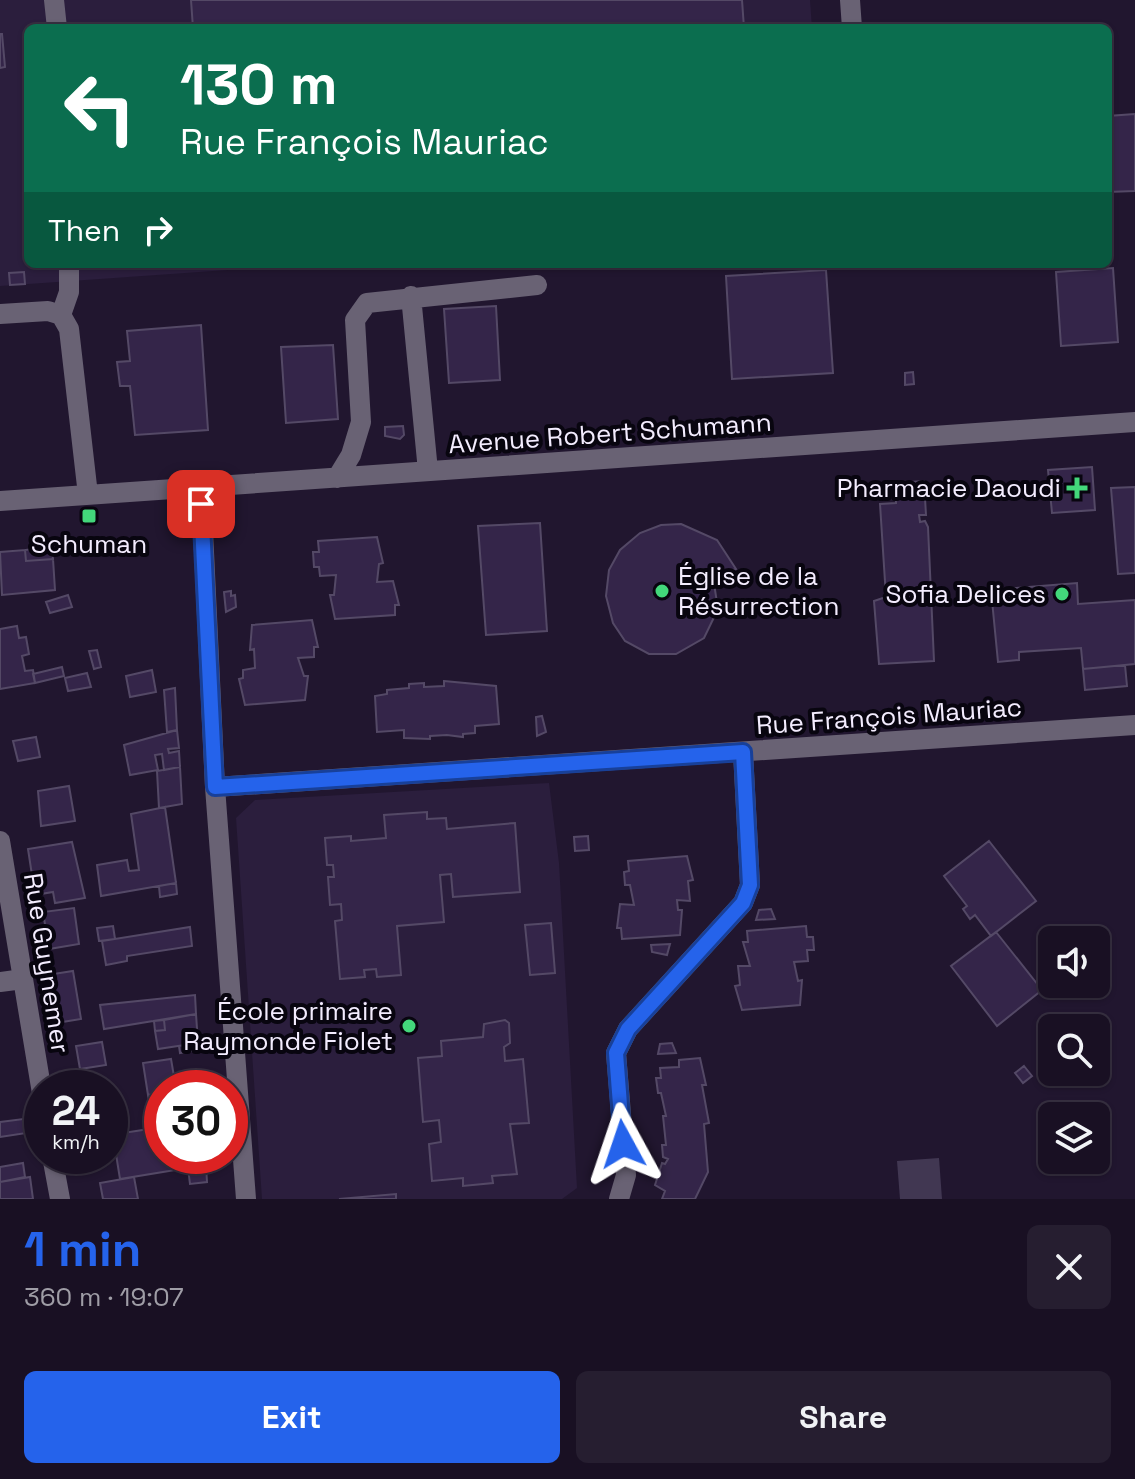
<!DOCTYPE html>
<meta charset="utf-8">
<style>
body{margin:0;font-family:"Space Grotesk",sans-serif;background:#261e30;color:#f1f3f6;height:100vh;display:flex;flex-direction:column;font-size:30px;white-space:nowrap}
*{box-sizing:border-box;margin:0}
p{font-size:26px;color:#9f9da6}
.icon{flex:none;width:44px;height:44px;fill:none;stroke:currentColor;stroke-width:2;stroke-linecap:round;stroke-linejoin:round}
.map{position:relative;height:1199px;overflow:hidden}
.sheet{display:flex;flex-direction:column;background:#191023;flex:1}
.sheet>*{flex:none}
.banner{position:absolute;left:24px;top:24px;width:1088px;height:244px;border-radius:12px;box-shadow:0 2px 6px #0004,0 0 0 2px #373041;background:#0b6e4f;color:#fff;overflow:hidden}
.buttons{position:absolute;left:1038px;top:926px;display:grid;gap:16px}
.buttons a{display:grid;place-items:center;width:72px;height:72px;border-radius:12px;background:#191023;box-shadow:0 2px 6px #0004,0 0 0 2px #373041;font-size:40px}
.speed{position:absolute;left:24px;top:1070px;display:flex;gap:16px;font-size:40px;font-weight:700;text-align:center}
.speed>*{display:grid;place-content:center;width:104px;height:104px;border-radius:50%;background:#191023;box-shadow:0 2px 6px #0004,0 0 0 2px #373041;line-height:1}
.speed small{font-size:20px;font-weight:400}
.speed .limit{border:12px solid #d22;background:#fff;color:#111}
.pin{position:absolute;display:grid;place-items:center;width:68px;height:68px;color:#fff;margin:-34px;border-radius:16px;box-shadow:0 4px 12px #0006}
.me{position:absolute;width:88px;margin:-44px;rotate:355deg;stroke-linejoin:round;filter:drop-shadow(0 0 6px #0008)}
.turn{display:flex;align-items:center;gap:28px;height:168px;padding:0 24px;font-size:36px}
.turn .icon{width:104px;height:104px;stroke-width:2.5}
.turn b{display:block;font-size:56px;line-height:68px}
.then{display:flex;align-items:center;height:76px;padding:0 24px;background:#0003;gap:16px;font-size:30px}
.round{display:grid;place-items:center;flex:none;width:84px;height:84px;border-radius:12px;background:#261e30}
.headline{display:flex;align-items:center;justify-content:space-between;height:136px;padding:0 24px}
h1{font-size:48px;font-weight:600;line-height:60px;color:#2563eb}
.button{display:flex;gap:16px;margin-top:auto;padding:16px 24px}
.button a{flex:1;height:92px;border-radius:12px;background:#2563eb;color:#fff;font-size:32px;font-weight:600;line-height:92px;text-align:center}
.button a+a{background:#261e30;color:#f1f3f6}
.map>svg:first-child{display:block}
.built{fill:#2b1e3d}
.green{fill:#413752}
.building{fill:#342549;stroke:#544966;stroke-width:2}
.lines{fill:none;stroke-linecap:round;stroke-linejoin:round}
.minor{stroke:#696274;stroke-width:20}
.route-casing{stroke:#184099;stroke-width:20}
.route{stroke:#2563eb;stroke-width:14}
.poi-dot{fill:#43d77b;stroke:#08050f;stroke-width:3}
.labels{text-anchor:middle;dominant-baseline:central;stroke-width:8;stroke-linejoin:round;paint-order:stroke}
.street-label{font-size:26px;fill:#f3ecfe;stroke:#08050f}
.poi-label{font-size:26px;fill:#f3ecfe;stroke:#08050f;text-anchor:end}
</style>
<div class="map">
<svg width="1135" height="1199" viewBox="0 0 1135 1199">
<rect width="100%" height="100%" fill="#21162f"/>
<path class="built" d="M 0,0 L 810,0 L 812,28 L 28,28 L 28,264 L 315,264 L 0,286 Z
M 549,783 L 559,863 L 577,1188 L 562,1199 L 262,1199 L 236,818 L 255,800 Z"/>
<path class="green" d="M 939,1158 L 942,1199 L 900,1199 L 897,1161 Z"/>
<path class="building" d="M 191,0 L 742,0 L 744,28 L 193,28 Z
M 0,34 L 2,34 L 5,67 L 0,68 Z
M 1135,114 L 1135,191 L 1108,192 L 1108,116 Z
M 1113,268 L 1118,342 L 1061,346 L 1056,272 Z
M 826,270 L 833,373 L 732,379 L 726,276 Z
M 24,272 L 25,284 L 10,285 L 9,273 Z
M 496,306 L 500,380 L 449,383 L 444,309 Z
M 201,325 L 208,430 L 135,435 L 130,386 L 120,386 L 117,362 L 130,361 L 127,331 Z
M 333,345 L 338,419 L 286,423 L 281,347 Z
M 913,372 L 914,384 L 905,385 L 905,373 Z
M 403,426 L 404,435 L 400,439 L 385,436 L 385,427 Z
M 1092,467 L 1095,510 L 1052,513 L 1048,470 Z
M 924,481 L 926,515 L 919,515 L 920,522 L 925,521 L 928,527 L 934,661 L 879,664 L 874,601 L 886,597 L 880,504 L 896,503 L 895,483 Z
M 1135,487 L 1135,573 L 1118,574 L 1111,488 Z
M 540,523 L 547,631 L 486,635 L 478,526 Z
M 681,524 L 717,540 L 736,569 L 713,577 L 718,609 L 704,638 L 676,654 L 649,654 L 625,641 L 613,623 L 606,596 L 609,570 L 620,550 L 640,533 L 661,525 Z
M 377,537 L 383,563 L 379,564 L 377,582 L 393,581 L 399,605 L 395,605 L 395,615 L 335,619 L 330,595 L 334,595 L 336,575 L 320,576 L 319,567 L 314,567 L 313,552 L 319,552 L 318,541 Z
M 33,549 L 33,554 L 52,552 L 53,559 L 26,561 L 25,550 Z
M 25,550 L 26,561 L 53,559 L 55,590 L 2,595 L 0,552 Z
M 1077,583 L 1078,604 L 1135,600 L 1135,664 L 1083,669 L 1081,648 L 1019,652 L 1019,660 L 998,662 L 991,590 Z
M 231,591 L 231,596 L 235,595 L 236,607 L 226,612 L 224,592 Z
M 68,595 L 72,607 L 50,613 L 46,602 Z
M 312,620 L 318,647 L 314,647 L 314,657 L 298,658 L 304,676 L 308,676 L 305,700 L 245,705 L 239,679 L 243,678 L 243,670 L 255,668 L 254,649 L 250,650 L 252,625 Z
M 17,626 L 19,638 L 26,637 L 29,654 L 22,656 L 25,671 L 33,670 L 35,683 L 0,689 L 0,629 Z
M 97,650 L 101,667 L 94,669 L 89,651 Z
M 1125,665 L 1127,686 L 1085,690 L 1083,669 Z
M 62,667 L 64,676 L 35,683 L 33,674 Z
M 152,670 L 156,692 L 130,697 L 126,676 Z
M 87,673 L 91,687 L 68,691 L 65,678 Z
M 444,681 L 496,686 L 499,724 L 475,726 L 475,733 L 463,734 L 463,737 L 447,735 L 430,736 L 430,739 L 404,738 L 404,730 L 377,732 L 375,696 L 387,694 L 387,690 L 409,688 L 409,684 L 424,683 L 424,687 L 444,686 Z
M 175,688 L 177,730 L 167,732 L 164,690 Z
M 542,716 L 546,732 L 537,736 L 536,717 Z
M 177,730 L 179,748 L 168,749 L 169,753 L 179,751 L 180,767 L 164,770 L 162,754 L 155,755 L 158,770 L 130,775 L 124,745 Z
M 36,737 L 40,757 L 18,761 L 13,741 Z
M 180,767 L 182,804 L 159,808 L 157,771 Z
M 69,786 L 75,821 L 41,826 L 38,791 Z
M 165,807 L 176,883 L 101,896 L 97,865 L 127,860 L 129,871 L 139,870 L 131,814 Z
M 427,812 L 427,819 L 446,818 L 447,829 L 515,823 L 520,892 L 453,897 L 451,874 L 440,875 L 444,922 L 397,926 L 401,975 L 377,977 L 376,969 L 364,970 L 365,977 L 340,979 L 335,921 L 342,920 L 341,904 L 330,905 L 328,877 L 334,877 L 333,865 L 327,865 L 325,838 L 351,836 L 351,841 L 386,838 L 384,815 Z
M 588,836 L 589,850 L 575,851 L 574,837 Z
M 989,841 L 1036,901 L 991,936 L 975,915 L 970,919 L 963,909 L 967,906 L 944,876 Z
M 72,842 L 85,898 L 55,903 L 53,892 L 35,895 L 28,849 Z
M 687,856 L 693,880 L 688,881 L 690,901 L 677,900 L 678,910 L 682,910 L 680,935 L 622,939 L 621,928 L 617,928 L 620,904 L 634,905 L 630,885 L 625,885 L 624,872 L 629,871 L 628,861 Z
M 176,883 L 177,894 L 160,897 L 159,886 Z
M 74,908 L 79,944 L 49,949 L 43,912 Z
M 771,909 L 775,919 L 756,920 L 759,910 Z
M 551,923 L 555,973 L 530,975 L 525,925 Z
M 113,926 L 115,939 L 99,941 L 97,928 Z
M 806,926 L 807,937 L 813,937 L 814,950 L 807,950 L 808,961 L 794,962 L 798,981 L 802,980 L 800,1005 L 742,1010 L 735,986 L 740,985 L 738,966 L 750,966 L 743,942 L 748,942 L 747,931 Z
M 190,927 L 192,946 L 127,956 L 127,961 L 106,965 L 102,941 Z
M 996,932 L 1042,990 L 997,1026 L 951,966 Z
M 670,944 L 667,955 L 652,952 L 651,945 Z
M 73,971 L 81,1019 L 56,1023 L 47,975 Z
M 195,995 L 196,1014 L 104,1029 L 100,1005 Z
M 196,1014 L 198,1043 L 158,1049 L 155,1031 L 165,1030 L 164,1020 Z
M 164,1020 L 165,1030 L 155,1031 L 154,1021 Z
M 505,1020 L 509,1023 L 510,1043 L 504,1047 L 505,1061 L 523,1059 L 529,1123 L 510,1124 L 517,1174 L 492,1176 L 493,1183 L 463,1186 L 463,1178 L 432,1181 L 429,1144 L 441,1142 L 439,1120 L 423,1122 L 418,1058 L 442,1056 L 441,1041 L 483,1037 L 484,1024 Z
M 102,1042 L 106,1065 L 80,1069 L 76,1046 Z
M 198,1043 L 198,1050 L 180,1053 L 179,1046 Z
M 672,1043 L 676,1053 L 658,1054 L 660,1044 Z
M 700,1058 L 706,1085 L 702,1085 L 709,1123 L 704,1124 L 708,1172 L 695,1199 L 662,1199 L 665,1191 L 655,1185 L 662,1163 L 665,1164 L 668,1159 L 663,1157 L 662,1145 L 666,1145 L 663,1116 L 666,1116 L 661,1093 L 658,1093 L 656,1078 L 661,1078 L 660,1068 L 679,1067 L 679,1060 Z
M 171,1059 L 176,1088 L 162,1088 L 162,1092 L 148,1095 L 143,1063 Z
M 1024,1066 L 1032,1076 L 1023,1083 L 1015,1073 Z
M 162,1092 L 162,1123 L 153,1124 L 148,1095 Z
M 31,1118 L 33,1132 L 0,1137 L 0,1122 Z
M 162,1127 L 162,1156 L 205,1156 L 206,1165 L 120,1179 L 115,1148 L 110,1149 L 110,1135 Z
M 23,1163 L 25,1177 L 0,1182 L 0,1167 Z
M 206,1165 L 207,1182 L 190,1184 L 188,1168 Z
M 30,1177 L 33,1199 L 0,1199 L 0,1182 Z
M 134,1177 L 138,1199 L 103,1199 L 100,1183 Z
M 396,1194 L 396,1199 L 339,1199 Z"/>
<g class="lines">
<path class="minor" d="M 54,0 L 57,28
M 850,0 L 852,28
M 411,296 L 428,471
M 0,314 L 48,311 L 61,315 L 69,329 L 88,495
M 61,315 L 69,292 L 69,264
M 337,478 L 351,455 L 361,422 L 355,320 L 367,303 L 537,285
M 201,488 L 215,787 L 246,1199
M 0,501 L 1135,422
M 215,787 L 1135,725
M 0,841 L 42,1093
M 0,982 L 23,979
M 52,1156 L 60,1199
M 619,1199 L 626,1175 L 616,1053 L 628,1029 L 743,903 L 750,885 L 743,752"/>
</g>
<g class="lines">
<g class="route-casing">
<path id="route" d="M 201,504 L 215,787 L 743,752 L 750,885 L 743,903 L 628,1029 L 616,1053 L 623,1144"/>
</g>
<use href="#route" class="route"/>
</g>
<g class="poi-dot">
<path d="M1073 476h8v8h8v8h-8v8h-8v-8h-8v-8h8z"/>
<rect x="81" y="508" width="16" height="16" rx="4"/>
<circle cx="662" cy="591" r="8"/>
<circle cx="1062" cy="594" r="8"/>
<circle cx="409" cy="1026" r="8"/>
</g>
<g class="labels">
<g class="street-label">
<text transform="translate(610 433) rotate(-4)">Avenue Robert Schumann</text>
<text transform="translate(889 716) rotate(-4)">Rue François Mauriac</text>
<text transform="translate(47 963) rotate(81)">Rue Guynemer</text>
</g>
<g class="poi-label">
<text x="1061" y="488">Pharmacie Daoudi</text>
<text x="89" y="544" text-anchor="middle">Schuman</text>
<text x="678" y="576" text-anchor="start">Église de la<tspan x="678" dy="30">Résurrection</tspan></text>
<text x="1046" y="594">Sofia Delices</text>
<text x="393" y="1011">École primaire<tspan x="393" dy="30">Raymonde Fiolet</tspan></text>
</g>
</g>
</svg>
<div class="buttons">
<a><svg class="icon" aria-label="sound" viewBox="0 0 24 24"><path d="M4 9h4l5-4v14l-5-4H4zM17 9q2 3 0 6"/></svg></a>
<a><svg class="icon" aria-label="search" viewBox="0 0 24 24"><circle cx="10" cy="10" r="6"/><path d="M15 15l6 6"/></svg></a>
<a><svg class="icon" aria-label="layers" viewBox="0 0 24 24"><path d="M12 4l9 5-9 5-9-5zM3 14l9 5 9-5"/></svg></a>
</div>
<div class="speed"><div>24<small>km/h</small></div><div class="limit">30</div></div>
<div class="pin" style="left:201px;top:504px;background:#d93025"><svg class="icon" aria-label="arrive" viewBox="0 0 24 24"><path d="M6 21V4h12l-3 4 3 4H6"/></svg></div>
<svg class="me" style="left:623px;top:1144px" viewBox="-20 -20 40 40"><path d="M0-17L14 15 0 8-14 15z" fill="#2563eb" stroke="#fff" stroke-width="4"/></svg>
<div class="banner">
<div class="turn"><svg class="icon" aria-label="left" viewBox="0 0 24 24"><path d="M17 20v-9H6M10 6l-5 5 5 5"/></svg><div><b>130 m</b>Rue François Mauriac</div></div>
<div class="then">Then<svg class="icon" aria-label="right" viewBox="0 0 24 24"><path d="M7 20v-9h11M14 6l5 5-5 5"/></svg></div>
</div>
</div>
<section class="sheet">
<div class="headline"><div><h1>1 min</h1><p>360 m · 19:07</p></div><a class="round"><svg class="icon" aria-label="close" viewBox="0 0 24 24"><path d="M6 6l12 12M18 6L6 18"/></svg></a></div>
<div class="button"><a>Exit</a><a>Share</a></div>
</section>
